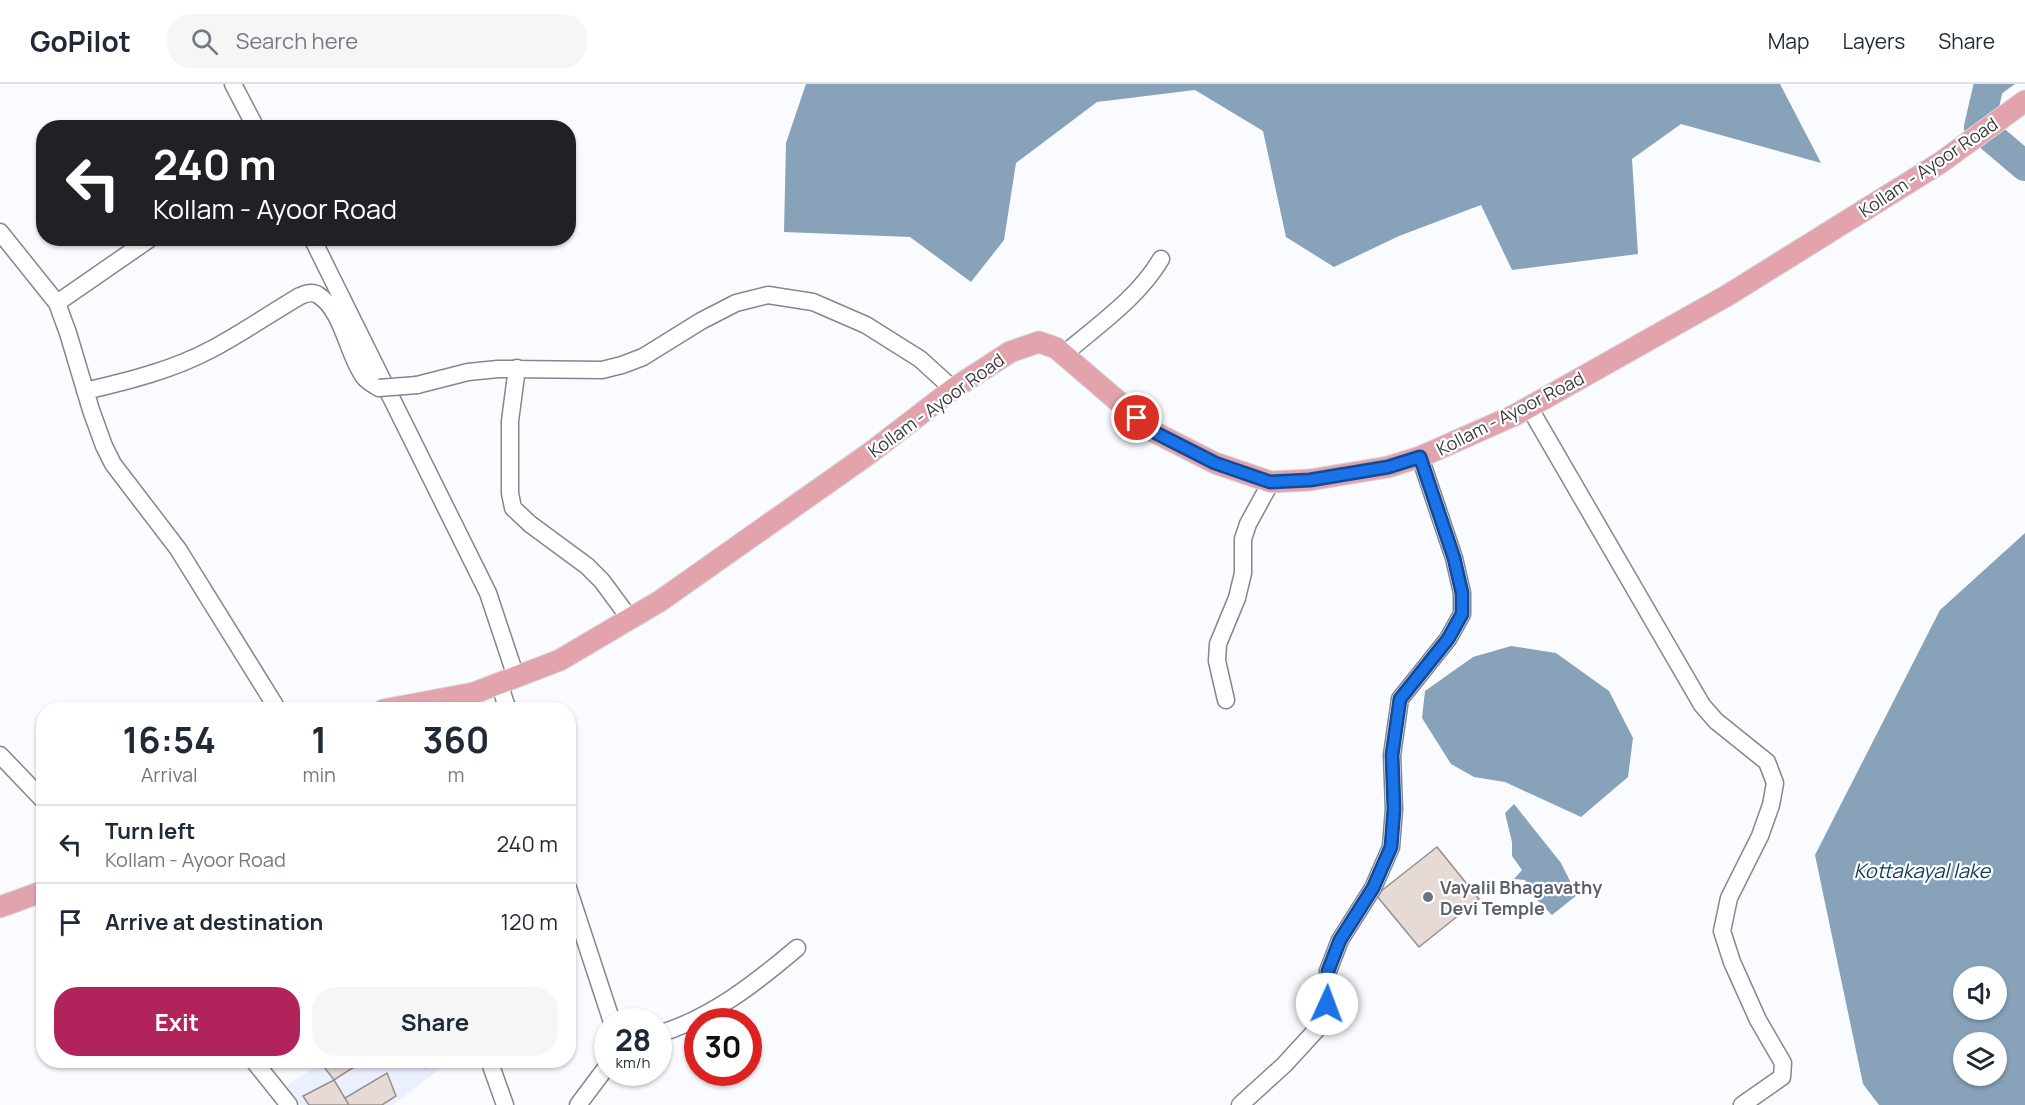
<!DOCTYPE html>
<style>
body{margin:0;font-family:Manrope,sans-serif;background:#f6f6f7;color:#1f2937;height:100vh;display:flex;flex-direction:column;font-size:22px;white-space:nowrap}
*{box-sizing:border-box;margin:0}
p{font-size:20px;color:#747a83}
.icon{flex:none;width:33px;height:33px;fill:none;stroke:currentColor;stroke-width:2;stroke-linecap:round;stroke-linejoin:round}
.map{position:relative;flex:1;overflow:hidden}
.sheet{position:absolute;left:36px;top:618px;width:540px;height:366px;display:flex;flex-direction:column;background:#fff;border-radius:24px;box-shadow:0 2px 4px #0004}
.sheet>*{flex:none}
.top-card{position:absolute;left:36px;top:36px;width:540px;height:126px;border-radius:24px;box-shadow:0 2px 4px #0004;background:#202124;color:#fff;overflow:hidden}
.fabs{position:absolute;left:1953px;top:882px;display:grid;gap:12px}
.fabs a{display:grid;place-items:center;width:54px;height:54px;border-radius:50%;background:#fff;box-shadow:0 2px 4px #0004;font-size:30px}
.speed{position:absolute;left:594px;top:924px;display:flex;gap:12px;font-size:30px;font-weight:700;text-align:center}
.speed>*{display:grid;place-content:center;width:78px;height:78px;border-radius:50%;background:#fff;box-shadow:0 2px 4px #0004;line-height:1}
.speed small{font-size:15px;font-weight:400}
.speed .limit{border:9px solid #d22;background:#fff;color:#111}
.pin{position:absolute;display:grid;place-items:center;width:51px;height:51px;color:#fff;margin:-26px;border:3px solid #fff;border-radius:50%;box-shadow:0 2px 6px #0007}
.me{position:absolute;width:66px;margin:-33px;rotate:2deg;stroke-linejoin:round;filter:drop-shadow(0 0 4px #0008)}
.turn{display:flex;align-items:center;gap:21px;height:126px;padding:0 18px;font-size:27px}
.turn .icon{width:78px;height:78px;stroke-width:2.5}
.turn b{display:block;font-size:42px;line-height:51px}
.eta{display:flex;justify-content:space-evenly;align-items:center;height:102px;text-align:center}
.eta b{font-size:36px;font-weight:700;line-height:42px}
.action{display:flex;gap:12px;margin-top:auto;padding:12px 18px}
.action a{flex:1;height:69px;border-radius:24px;background:#b1235b;color:#fff;font-size:24px;font-weight:700;line-height:69px;text-align:center}
.action a+a{background:#f6f6f7;color:#1f2937}
ul{padding:0;list-style:none}
li{display:flex;align-items:center;gap:18px;height:78px;padding:0 18px;border-top:2px solid #e0e1e3}
li div{flex:1}
li b{display:block;font-size:22px}
li em{font-style:normal}
header{display:flex;align-items:center;gap:36px;box-sizing:border-box;height:84px;padding:0 30px;background:#fff;border-bottom:2px solid #e0e1e3}
header strong{font-size:28px}
nav{display:flex;gap:33px;margin-inline-start:auto;font-size:21px}
.search{width:420px;height:54px;background:#f6f6f7;display:flex;align-items:center;gap:15px;box-sizing:border-box;padding:0 21px;border-radius:24px;color:#747a83;font-size:22px}
.map>svg:first-child{display:block}
.built{fill:#ebf0fe}
.water{fill:#88a2b9;fill-rule:evenodd}
.lines{fill:none;stroke-linecap:round;stroke-linejoin:round}
.river{stroke:#88a2b9;stroke-width:30}
.building{fill:#e5dad5;stroke:#988e89;stroke-width:1.5}
.minor-casing{stroke:#848790;stroke-width:19}
.major-casing{stroke:#d7d8d9;stroke-width:23}
.minor{stroke:#fff;stroke-width:16}
.major{stroke:#e3a3ac;stroke-width:21}
.minor-bridge-casing{stroke:#848790;stroke-width:19;stroke-linecap:butt}
.minor-bridge{stroke:#fff;stroke-width:16}
.route-casing{stroke:#114b97;stroke-width:15}
.route{stroke:#1a73e8;stroke-width:10}
.worship-dot{fill:#6b7280;stroke:#fff;stroke-width:2}
.labels{text-anchor:middle;dominant-baseline:central;stroke-width:4.5;stroke-linejoin:round;paint-order:stroke}
.street-label{font-size:18px;fill:#393b3f;stroke:#fff}
.worship-label{font-size:18px;font-weight:bold;fill:#5b616d;stroke:#fff;text-anchor:start}
.water-label{font-size:20px;font-style:italic;fill:#0f3a5c;stroke:#fff}
</style>
<header>
<strong>GoPilot</strong>
<div class="search"><svg class="icon" aria-label="search" viewBox="0 0 24 24"><circle cx="10" cy="10" r="6"/><path d="M15 15l6 6"/></svg>Search here</div>
<nav><a>Map</a><a>Layers</a><a>Share</a></nav>
</header>
<div class="map">
<svg width="2025" height="1021" viewBox="0 0 2025 1021">
<rect width="100%" height="100%" fill="#f9fbff"/>
<path class="built" d="M 324,977 L 450,977 L 393,1021 L 301,1021 L 287,1002 Z"/>
<path class="water" d="M 806,0 L 1780,0 L 1821,79 L 1681,40 L 1632,75 L 1638,170 L 1512,186 L 1481,121 L 1399,152 L 1334,183 L 1286,153 L 1263,47 L 1195,6 L 1097,18 L 1016,79 L 1004,156 L 971,198 L 910,153 L 784,148 L 786,59 Z
M 1974,0 L 2015,0 L 1969,33 Z
M 2025,449 L 2025,1021 L 1879,1021 L 1863,1000 L 1815,771 L 1940,526 ZM 1996,892 L 1996,926 L 1964,926 L 1964,892 ZM 1996,958 L 1996,992 L 1964,992 L 1964,958 Z
M 1511,562 L 1556,569 L 1609,607 L 1633,654 L 1628,693 L 1581,733 L 1505,698 L 1474,693 L 1451,680 L 1422,634 L 1425,607 L 1473,573 Z
M 1514,720 L 1561,779 L 1577,811 L 1552,831 L 1538,817 L 1525,796 L 1514,795 L 1522,786 L 1512,772 L 1512,758 L 1505,729 Z"/>
<g class="lines">
<path class="river" d="M 1989,0 L 1979,43 L 2025,82"/>
</g>
<path class="building" d="M 1437,763 L 1479,815 L 1419,863 L 1376,811 Z
M 325,976 L 365,976 L 334,996 L 321,979 Z
M 421,976 L 437,976 L 426,984 Z
M 387,989 L 396,1012 L 382,1021 L 349,1021 L 345,1014 Z
M 334,996 L 349,1021 L 309,1021 L 303,1012 Z"/>
<g class="lines">
<g class="minor-casing">
<path id="minor" d="M 233,0 L 256,44
M 0,148 L 57,219 L 68,249 L 91,326 L 104,362 L 113,380 L 178,465 L 278,626
M 312,154 L 488,509 L 516,593
M 57,219 L 151,154
M 1063,271 C 1098,241 1138,214 1161,175
M 517,284 L 510,337 L 510,409 L 513,424 L 530,440 L 587,482 L 602,497 L 630,535
M 417,301 L 468,288 L 498,285 L 602,286 L 622,281 L 643,273 L 701,237 L 736,219 L 768,211 L 813,218 L 866,241 L 920,275 L 953,305
M 85,307 C 128,297 173,286 212,265 C 242,249 271,229 300,212 C 305,210 312,207 318,211 C 343,226 347,270 364,293 C 368,298 374,301 379,304
M 1529,323 L 1702,621 L 1716,637 L 1767,678 L 1775,699 L 1771,721 L 1760,752 L 1729,814 L 1722,847 L 1732,878 L 1758,936 L 1783,979 L 1782,993 L 1742,1021
M 499,599 L 508,626
M 1226,616 L 1217,577 L 1218,560 L 1237,514 L 1243,489 L 1243,455 L 1248,440 L 1271,398
M 0,671 L 44,717
M 568,804 L 612,938
M 658,950 C 710,935 757,898 797,864
M 253,976 L 289,1021
M 489,976 L 505,1021
M 578,1021 L 608,981
M 1240,1021 L 1284,981 L 1318,944 L 1327,920 L 1328,887 L 1340,856 L 1373,804 L 1391,763 L 1394,725 L 1392,671 L 1400,615 L 1448,555 L 1462,530 L 1462,509 L 1454,474 L 1420,373"/>
</g>
<g class="major-casing">
<path id="major" d="M 383,626 L 474,609 L 560,576 L 660,517 L 870,369 L 953,305 L 1010,268 L 1039,258 L 1056,264 L 1154,348 L 1215,379 L 1271,398 L 1310,396 L 1388,383 L 1420,373 L 1515,331 L 1728,211 L 1940,79 L 2025,17
M 0,823 L 44,807"/>
</g>
<use href="#minor" class="minor"/>
<use href="#major" class="major"/>
<g class="minor-bridge-casing">
<path id="minor-bridge" d="M 379,304 L 417,301"/>
</g>
<use href="#minor-bridge" class="minor-bridge"/>
</g>
<g class="lines">
<g class="route-casing">
<path id="route" d="M 1137,334 L 1154,348 L 1215,379 L 1270,398 L 1310,396 L 1388,383 L 1420,373 L 1454,474 L 1462,509 L 1462,530 L 1448,555 L 1400,615 L 1392,671 L 1394,725 L 1391,763 L 1373,804 L 1340,856 L 1328,887 L 1327,920"/>
</g>
<use href="#route" class="route"/>
</g>
<circle class="worship-dot" cx="1428" cy="813" r="6"/>
<g class="labels">
<g class="street-label">
<text transform="translate(1928 83) rotate(-34)">Kollam - Ayoor Road</text>
<text transform="translate(936 321) rotate(-36)">Kollam - Ayoor Road</text>
<text transform="translate(1510 329) rotate(-27)">Kollam - Ayoor Road</text>
</g>
<g class="worship-label">
<text x="1440" y="803">Vayalil Bhagavathy<tspan x="1440" dy="21">Devi Temple</tspan></text>
</g>
<g class="water-label">
<text x="1922" y="786">Kottakayal lake</text>
</g>
</g>
</svg>
<div class="fabs">
<a><svg class="icon" aria-label="sound" viewBox="0 0 24 24"><path d="M4 9h4l5-4v14l-5-4H4zM17 9q2 3 0 6"/></svg></a>
<a><svg class="icon" aria-label="layers" viewBox="0 0 24 24"><path d="M12 4l9 5-9 5-9-5zM3 14l9 5 9-5"/></svg></a>
</div>
<div class="speed"><div>28<small>km/h</small></div><div class="limit">30</div></div>
<div class="pin" style="left:1137px;top:334px;background:#d93025"><svg class="icon" aria-label="arrive" viewBox="0 0 24 24"><path d="M6 21V4h12l-3 4 3 4H6"/></svg></div>
<svg class="me" style="left:1327px;top:920px" viewBox="-20 -20 40 40"><circle r="19" fill="#fff"/><path d="M0-13L10 11 0 6-10 11z" fill="#1a73e8"/></svg>
<div class="top-card">
<div class="turn"><svg class="icon" aria-label="left" viewBox="0 0 24 24"><path d="M17 20v-9H6M10 6l-5 5 5 5"/></svg><div><b>240 m</b>Kollam - Ayoor Road</div></div>
</div>
<section class="sheet">
<div class="eta">
<div><b>16:54</b><p>Arrival</p></div>
<div><b>1</b><p>min</p></div>
<div><b>360</b><p>m</p></div>
</div>
<ul>
<li><svg class="icon" aria-label="left" viewBox="0 0 24 24"><path d="M17 20v-9H6M10 6l-5 5 5 5"/></svg><div><b>Turn left</b><p>Kollam - Ayoor Road</p></div><em>240 m</em></li>
<li><svg class="icon" aria-label="arrive" viewBox="0 0 24 24"><path d="M6 21V4h12l-3 4 3 4H6"/></svg><div><b>Arrive at destination</b></div><em>120 m</em></li>
</ul>
<div class="action"><a>Exit</a><a>Share</a></div>
</section>
</div>
